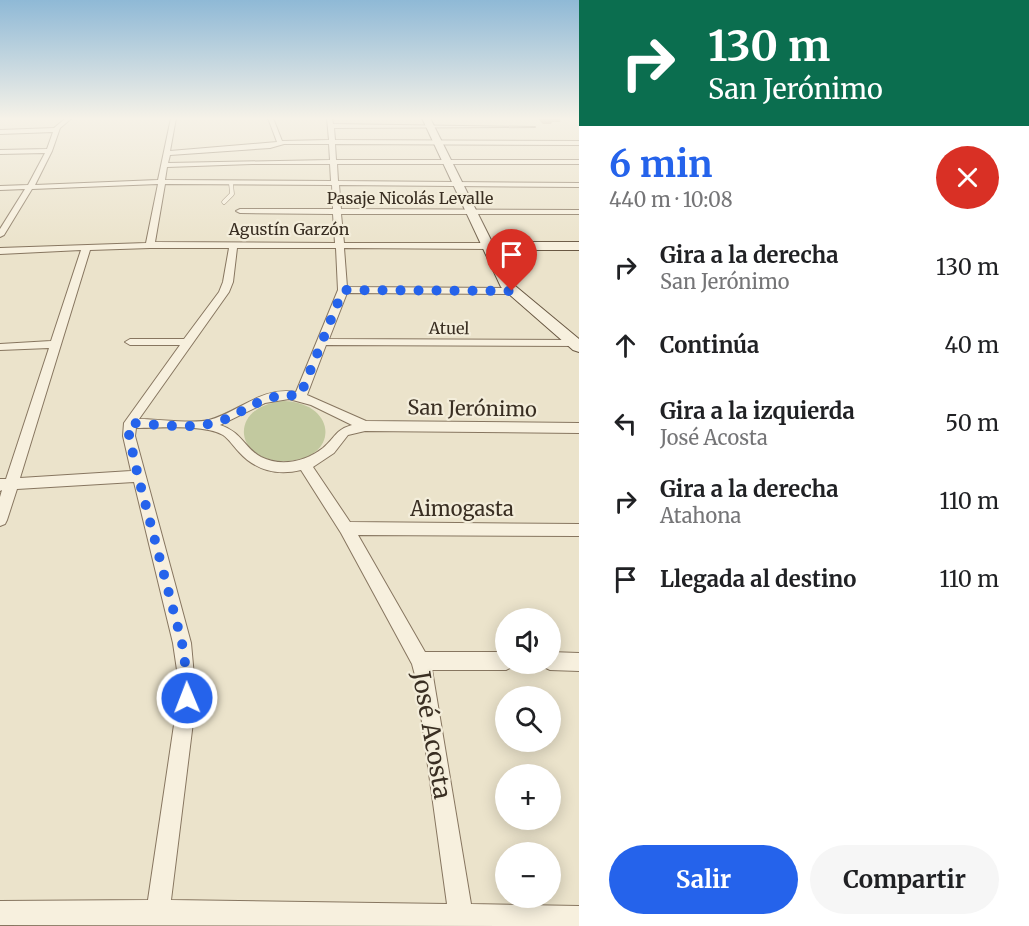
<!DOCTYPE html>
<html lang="es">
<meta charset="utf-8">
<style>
body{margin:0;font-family:Merriweather,serif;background:#f6f6f6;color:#202124;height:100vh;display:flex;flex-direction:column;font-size:22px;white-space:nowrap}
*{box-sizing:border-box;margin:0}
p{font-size:20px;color:#757577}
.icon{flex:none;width:33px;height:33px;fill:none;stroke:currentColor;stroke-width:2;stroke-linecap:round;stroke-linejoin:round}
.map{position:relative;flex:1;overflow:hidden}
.panel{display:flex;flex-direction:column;background:#fff;width:450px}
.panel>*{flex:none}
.guide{background:#0b6e4f;color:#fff;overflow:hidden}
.fabs{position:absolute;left:495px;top:608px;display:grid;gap:12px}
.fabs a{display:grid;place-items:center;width:66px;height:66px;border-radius:50%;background:#fff;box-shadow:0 3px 15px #0003;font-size:30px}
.pin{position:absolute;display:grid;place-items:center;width:51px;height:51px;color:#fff;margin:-62px -26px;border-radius:50% 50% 50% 0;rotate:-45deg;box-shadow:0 0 6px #0007}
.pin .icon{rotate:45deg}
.me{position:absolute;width:66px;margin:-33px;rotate:359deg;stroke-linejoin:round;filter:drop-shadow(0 0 4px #0008)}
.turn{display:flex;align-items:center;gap:21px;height:126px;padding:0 30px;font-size:27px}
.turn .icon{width:78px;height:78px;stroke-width:2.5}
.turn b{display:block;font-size:42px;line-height:51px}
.round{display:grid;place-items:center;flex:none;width:63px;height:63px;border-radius:32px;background:#f6f6f6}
.head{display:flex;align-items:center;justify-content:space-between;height:102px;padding:0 30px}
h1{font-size:36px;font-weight:700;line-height:45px;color:#2563eb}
.button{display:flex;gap:12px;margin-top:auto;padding:12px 30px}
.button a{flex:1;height:69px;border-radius:36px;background:#2563eb;color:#fff;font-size:24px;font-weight:700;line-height:69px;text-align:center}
.button a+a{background:#f6f6f6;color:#202124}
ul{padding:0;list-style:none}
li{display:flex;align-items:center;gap:18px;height:78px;padding:0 30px}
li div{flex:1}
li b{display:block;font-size:22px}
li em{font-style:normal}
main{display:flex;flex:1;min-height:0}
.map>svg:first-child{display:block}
.green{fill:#c2c99f}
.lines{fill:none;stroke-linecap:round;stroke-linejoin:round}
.lane-casing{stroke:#877660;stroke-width:5}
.street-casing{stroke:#877660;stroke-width:2}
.secondary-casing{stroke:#695843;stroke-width:2}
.lane{stroke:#f7f0de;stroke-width:4}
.street{fill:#f7f0de;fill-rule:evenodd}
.secondary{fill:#f7f0de;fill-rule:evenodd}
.wall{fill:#aa8b72}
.route{stroke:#2563eb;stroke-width:10;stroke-dasharray:0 18}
.labels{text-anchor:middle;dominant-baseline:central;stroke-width:4.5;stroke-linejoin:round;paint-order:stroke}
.far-street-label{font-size:16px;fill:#392e22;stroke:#f3edda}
.street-label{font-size:20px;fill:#392e22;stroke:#f3edda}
.near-street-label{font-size:24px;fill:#392e22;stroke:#f3edda}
</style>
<main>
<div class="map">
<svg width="579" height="926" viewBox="0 0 579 926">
<rect width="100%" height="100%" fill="#ebe3cb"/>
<path class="green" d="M 284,401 C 337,403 340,458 288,461 C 234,464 226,406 284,401 Z"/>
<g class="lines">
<g class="lane-casing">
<path id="lane" d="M 224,202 L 232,194 L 231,183"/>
</g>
<g class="street-casing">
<path id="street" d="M 66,118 L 72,118 L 60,128 L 52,151 L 35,185 L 158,180 L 171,118 L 176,118 L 170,151 L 277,142 L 268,118 L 273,118 L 282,141 L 329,140 L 327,118 L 332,118 L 333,124 L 535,127 L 334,128 L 335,140 L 579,141 L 579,145 L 335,144 L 336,160 L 579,160 L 579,164 L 337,164 L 338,181 L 579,183 L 579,187 L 339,185 L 341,209 L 579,210 L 579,214 L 341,214 L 344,243 L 488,243 L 492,246 L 488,249 L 344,248 L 347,287 L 512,288 L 517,291 L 512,294 L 347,293 L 329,339 L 579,340 L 579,346 L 326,345 L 307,395 L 366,421 L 579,423 L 579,433 L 365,431 L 348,435 L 334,453 L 313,467 L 350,522 L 579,524 L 579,536 L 358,535 L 425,652 L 506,652 L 506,663 L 514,663 L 512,667 L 506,670 L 432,670 L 471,904 L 579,906 L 579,926 L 0,925 L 0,901 L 148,900 L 178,698 L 177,670 L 173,643 L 134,482 L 17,489 L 7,520 L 5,524 L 0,526 L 0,497 L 2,490 L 0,491 L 0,479 L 6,479 L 49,348 L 0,350 L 0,344 L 51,341 L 81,250 L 0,254 L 0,248 L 146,243 L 158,184 L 32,189 L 4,235 L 0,237 L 0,229 L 25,189 L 0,190 L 0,186 L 28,185 L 45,153 L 0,154 L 0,150 L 47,149 L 53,132 L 0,134 L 0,130 L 54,128 ZM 284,144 L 329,144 L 330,160 L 168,163 L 170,155 L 270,148 ZM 252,164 L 330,164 L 331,181 L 165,180 L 167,167 ZM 165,184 L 332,185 L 333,209 L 240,209 L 236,211 L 240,213 L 333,214 L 335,243 L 155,242 ZM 150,248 L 229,248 L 223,282 L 219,292 L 184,339 L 130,339 L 125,342 L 130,345 L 180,345 L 124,423 L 123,436 L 131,471 L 20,478 L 90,250 ZM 237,248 L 336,248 L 338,290 L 296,392 C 262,386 239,412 209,420 C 193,424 157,419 139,419 L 229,292 L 233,282 ZM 289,399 L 311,405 L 352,425 C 335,430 335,438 323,448 C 305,462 281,467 261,457 C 244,448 242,432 220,425 L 265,403 ZM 136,428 C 159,428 204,424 223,435 C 229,439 234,447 239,452 C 255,470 277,476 301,470 L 341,533 L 412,664 L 416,679 L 447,904 L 171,900 L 196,698 L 191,643 L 135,436 Z
M 550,652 L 579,653 L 579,671 L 550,670 L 544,667 L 542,663 L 550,663 Z"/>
</g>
<g class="secondary-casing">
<path id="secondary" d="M 422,118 L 430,118 L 492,242 L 579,242 L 579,250 L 496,250 L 514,285 L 579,339 L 579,352 L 573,350 L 501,287 Z"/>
</g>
<use href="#lane" class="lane"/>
<use href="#street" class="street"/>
<use href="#secondary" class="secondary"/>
</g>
<path class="wall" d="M 537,118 L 561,118 L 560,122 L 552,122 L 551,124 L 543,124 Z"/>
<linearGradient id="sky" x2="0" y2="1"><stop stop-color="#8fb9d6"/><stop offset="0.48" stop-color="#f6f2e8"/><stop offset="1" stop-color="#f6f2e8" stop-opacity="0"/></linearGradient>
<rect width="579" height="247" fill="url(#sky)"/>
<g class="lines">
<path class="route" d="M 187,698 L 186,670 L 182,643 L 138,476 L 129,436 L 130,423 C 154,424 186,429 209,424 C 245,417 257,391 300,396 L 343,290 L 512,291"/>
</g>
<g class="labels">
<g class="far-street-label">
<text x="410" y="198">Pasaje Nicolás Levalle</text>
<text x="289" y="229">Agustín Garzón</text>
<text transform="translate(449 328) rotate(1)">Atuel</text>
</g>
<g class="street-label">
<text transform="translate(472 408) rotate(1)">San Jerónimo</text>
<text x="462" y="508">Aimogasta</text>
</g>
<g class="near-street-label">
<text transform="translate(432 735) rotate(80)">José Acosta</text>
</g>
</g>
</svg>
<div class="fabs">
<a><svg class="icon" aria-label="sound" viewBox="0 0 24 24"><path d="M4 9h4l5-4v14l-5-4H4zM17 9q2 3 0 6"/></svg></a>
<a><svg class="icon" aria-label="search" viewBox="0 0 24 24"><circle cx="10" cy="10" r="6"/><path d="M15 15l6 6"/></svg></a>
<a>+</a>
<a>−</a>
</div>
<div class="pin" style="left:512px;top:291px;background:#d93025"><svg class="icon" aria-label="arrive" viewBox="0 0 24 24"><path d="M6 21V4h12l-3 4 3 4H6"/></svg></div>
<svg class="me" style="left:187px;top:698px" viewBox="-20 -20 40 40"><circle r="17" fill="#2563eb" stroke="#fff" stroke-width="3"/><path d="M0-11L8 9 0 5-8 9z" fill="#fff"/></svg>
</div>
<section class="panel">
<div class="guide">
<div class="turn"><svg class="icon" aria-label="right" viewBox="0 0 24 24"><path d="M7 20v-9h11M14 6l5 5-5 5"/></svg><div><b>130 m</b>San Jerónimo</div></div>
</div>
<div class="head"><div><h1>6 min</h1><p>440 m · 10:08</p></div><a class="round" style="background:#d93025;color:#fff"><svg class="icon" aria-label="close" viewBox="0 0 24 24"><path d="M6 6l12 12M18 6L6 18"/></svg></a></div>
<ul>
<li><svg class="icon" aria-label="right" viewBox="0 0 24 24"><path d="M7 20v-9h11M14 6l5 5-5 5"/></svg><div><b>Gira a la derecha</b><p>San Jerónimo</p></div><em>130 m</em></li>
<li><svg class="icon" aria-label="ahead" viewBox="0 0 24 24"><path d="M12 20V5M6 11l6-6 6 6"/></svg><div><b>Continúa</b></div><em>40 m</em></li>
<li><svg class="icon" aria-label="left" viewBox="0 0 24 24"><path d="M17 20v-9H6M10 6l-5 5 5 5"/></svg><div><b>Gira a la izquierda</b><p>José Acosta</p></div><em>50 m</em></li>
<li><svg class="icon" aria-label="right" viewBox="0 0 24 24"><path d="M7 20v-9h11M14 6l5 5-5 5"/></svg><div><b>Gira a la derecha</b><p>Atahona</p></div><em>110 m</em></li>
<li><svg class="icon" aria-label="arrive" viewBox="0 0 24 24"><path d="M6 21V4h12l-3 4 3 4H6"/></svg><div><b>Llegada al destino</b></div><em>110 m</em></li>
</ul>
<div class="button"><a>Salir</a><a>Compartir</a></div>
</section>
</main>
